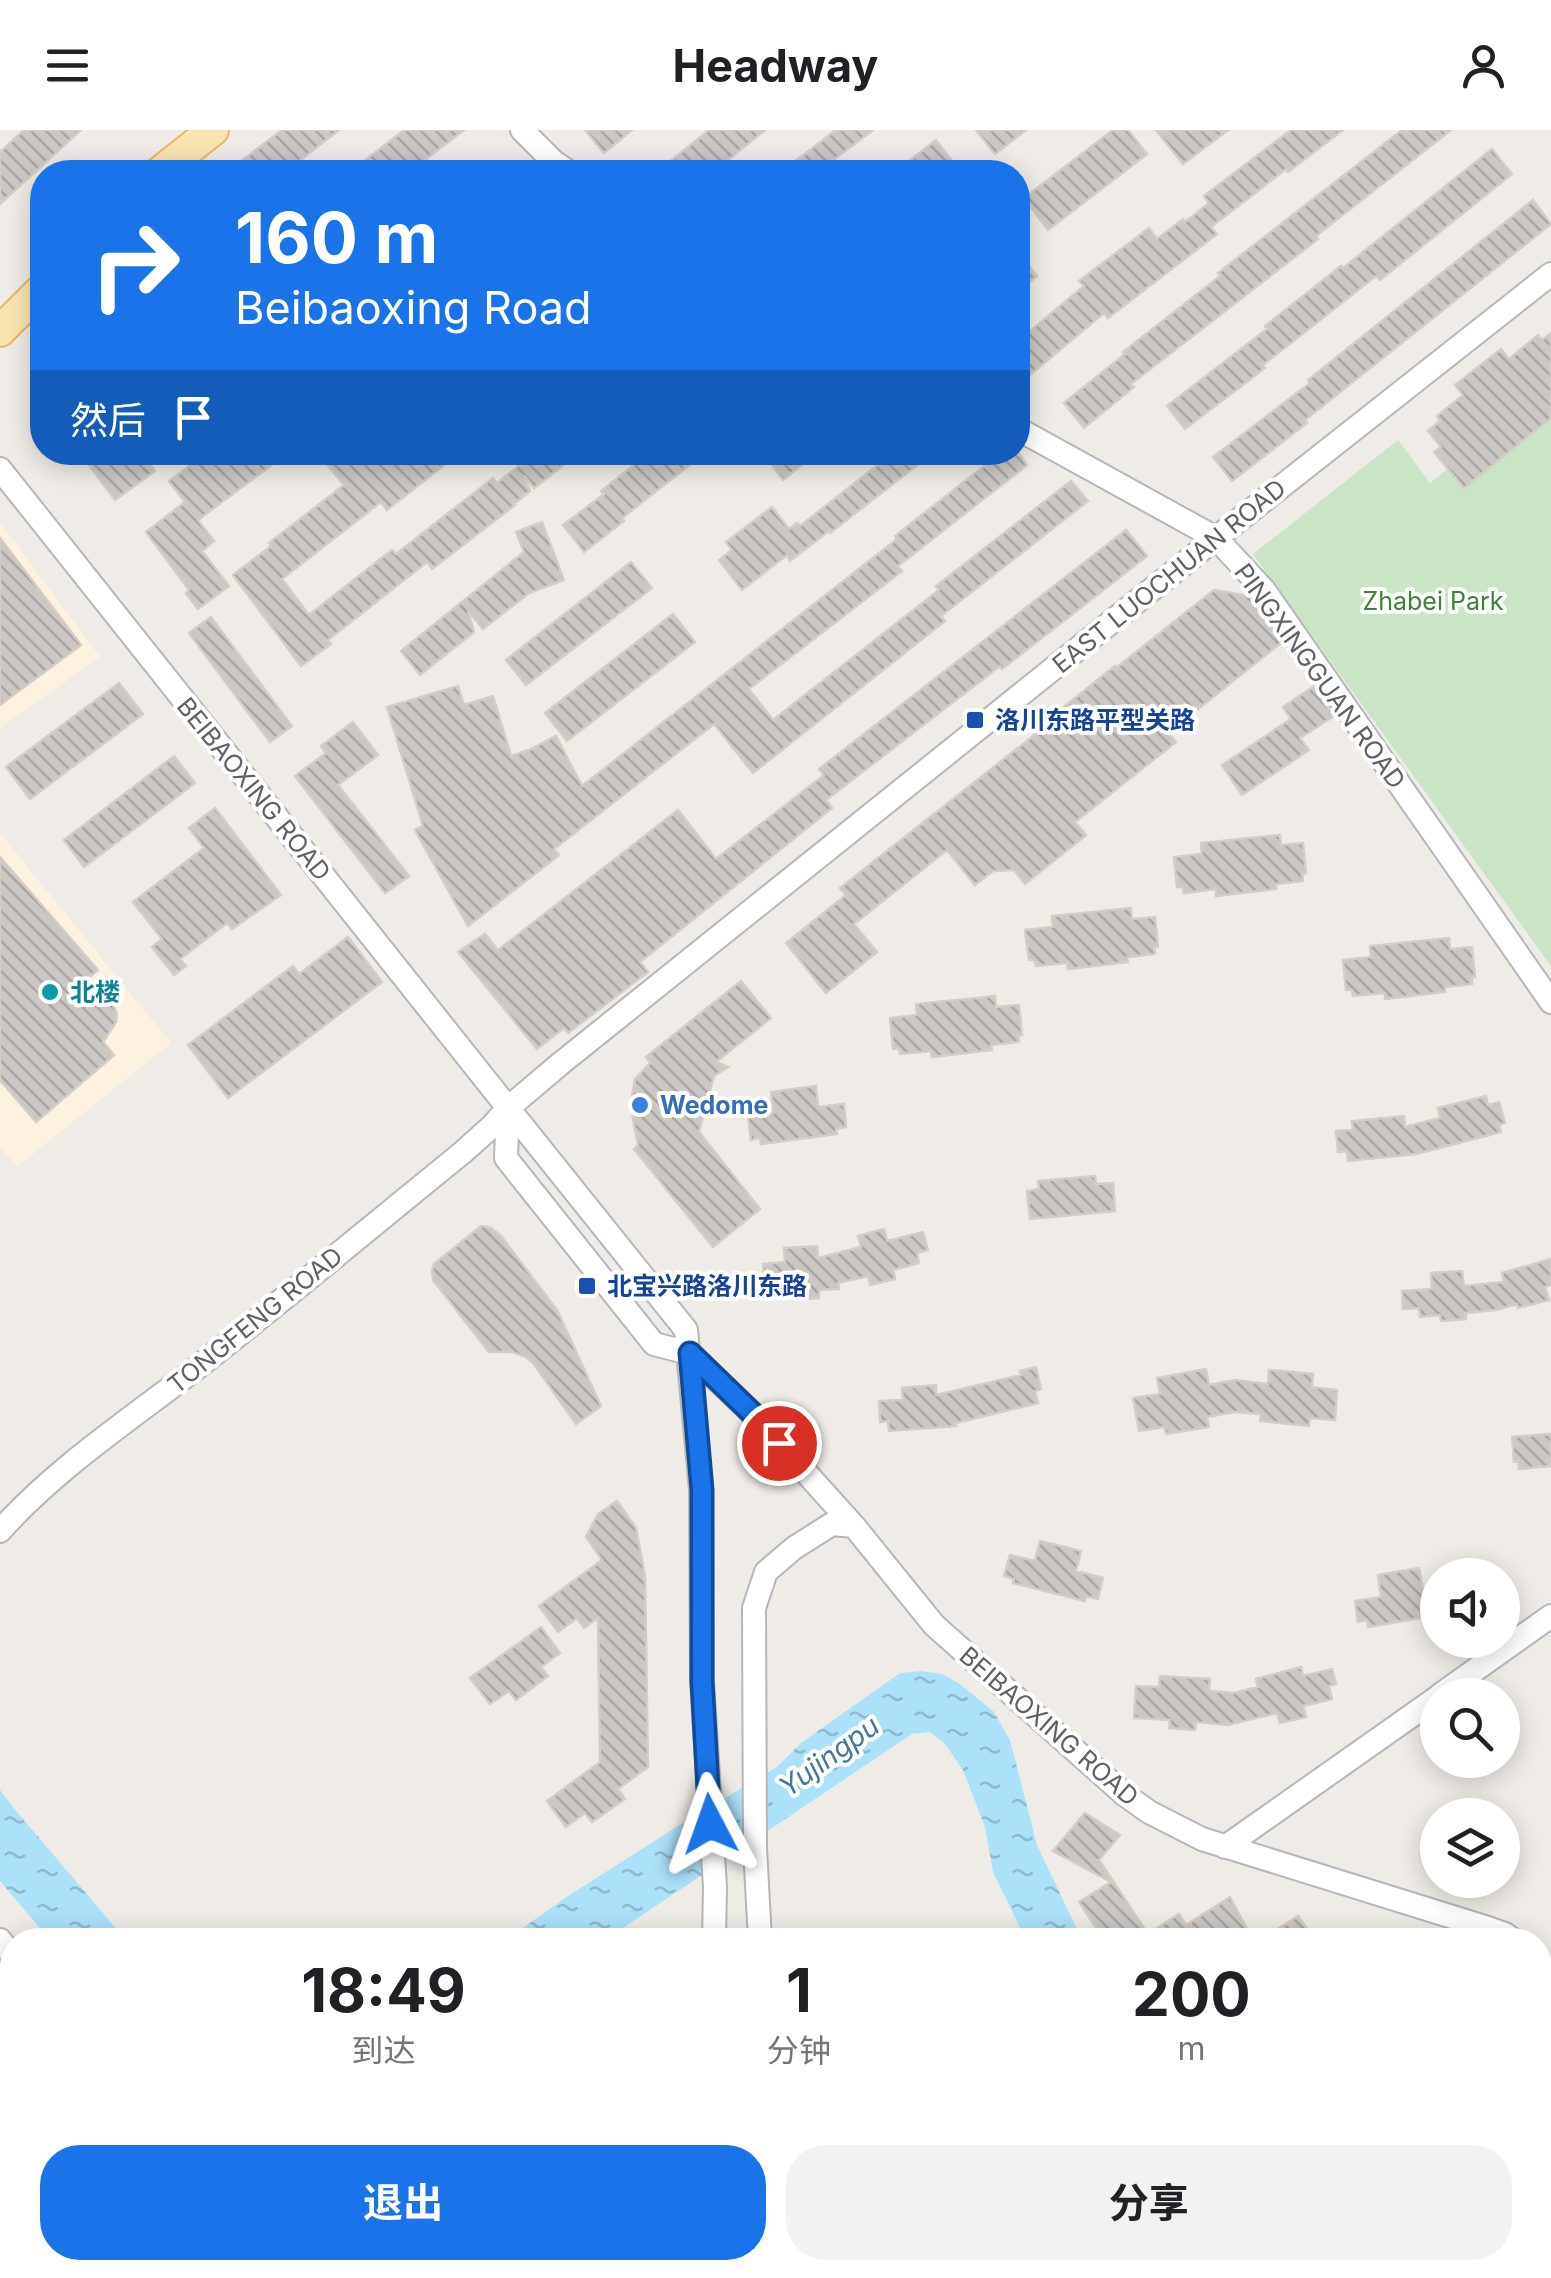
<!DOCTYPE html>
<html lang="zh">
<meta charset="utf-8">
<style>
body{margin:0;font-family:Inter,"Noto Sans SC",sans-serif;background:#f2f2f2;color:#202124;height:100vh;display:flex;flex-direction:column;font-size:38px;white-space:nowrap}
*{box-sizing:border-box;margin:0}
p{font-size:32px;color:#757577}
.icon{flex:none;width:55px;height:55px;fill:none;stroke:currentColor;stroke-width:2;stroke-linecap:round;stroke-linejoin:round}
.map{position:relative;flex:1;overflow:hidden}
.sheet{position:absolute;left:0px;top:1798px;width:1552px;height:352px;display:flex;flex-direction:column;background:#fff;border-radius:40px 40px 0 0;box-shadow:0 5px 25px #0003}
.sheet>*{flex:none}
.banner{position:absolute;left:30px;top:30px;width:1000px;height:305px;border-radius:40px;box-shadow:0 5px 25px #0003;background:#1a73e8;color:#fff;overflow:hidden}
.buttons{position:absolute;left:1420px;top:1428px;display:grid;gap:20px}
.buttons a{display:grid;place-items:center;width:100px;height:100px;border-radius:50%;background:#fff;box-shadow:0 5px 25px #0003;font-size:50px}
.pin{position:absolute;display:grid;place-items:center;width:85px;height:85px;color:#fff;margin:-42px;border:5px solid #fff;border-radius:50%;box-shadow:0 2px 10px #0007}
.me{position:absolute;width:110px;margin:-55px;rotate:356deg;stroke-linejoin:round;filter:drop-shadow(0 0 8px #0008)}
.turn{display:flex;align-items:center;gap:35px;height:210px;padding:0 40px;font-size:45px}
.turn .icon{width:130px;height:130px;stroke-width:2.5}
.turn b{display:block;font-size:70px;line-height:85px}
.then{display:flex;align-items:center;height:95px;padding:0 40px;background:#0003;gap:20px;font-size:38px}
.eta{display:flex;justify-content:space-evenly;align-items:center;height:170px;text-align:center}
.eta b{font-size:60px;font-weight:700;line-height:70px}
.cta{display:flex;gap:20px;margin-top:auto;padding:20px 40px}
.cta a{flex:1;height:115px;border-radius:40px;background:#1a73e8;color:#fff;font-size:40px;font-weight:700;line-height:115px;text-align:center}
.cta a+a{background:#f2f2f2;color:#202124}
header{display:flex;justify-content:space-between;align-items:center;height:130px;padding:0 40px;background:#fff;font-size:45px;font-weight:700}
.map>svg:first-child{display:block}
.commercial{fill:#fcf2df}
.park{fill:#c9e5c5}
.water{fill:url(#water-ripples)}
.building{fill:url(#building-back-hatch);stroke:#d4cdc5;stroke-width:2.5}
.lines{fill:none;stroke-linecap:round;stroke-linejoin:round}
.minor-casing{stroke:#b4b7ba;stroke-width:26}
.major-casing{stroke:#e9b566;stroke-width:34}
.minor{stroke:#fff;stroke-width:22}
.major{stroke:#fae5b1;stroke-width:30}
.route-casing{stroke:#114b97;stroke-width:25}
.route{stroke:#1a73e8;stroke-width:18}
.transit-dot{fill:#1a4fb4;stroke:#fff;stroke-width:4}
.culture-dot{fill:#0f9aa8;stroke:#fff;stroke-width:4}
.shop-dot{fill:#3f7fe0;stroke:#fff;stroke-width:4}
.labels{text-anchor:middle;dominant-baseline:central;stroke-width:8;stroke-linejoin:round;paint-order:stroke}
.street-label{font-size:25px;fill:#5e6266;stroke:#fff}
.park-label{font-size:25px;fill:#40803a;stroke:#fff}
.transit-label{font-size:25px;font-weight:bold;fill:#164399;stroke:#fff;text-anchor:start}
.culture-label{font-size:25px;font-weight:bold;fill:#0d838f;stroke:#fff;text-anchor:start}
.shop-label{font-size:25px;font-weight:bold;fill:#366cbe;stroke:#fff;text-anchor:start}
.water-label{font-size:28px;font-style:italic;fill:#43779b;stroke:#fff}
</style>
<header><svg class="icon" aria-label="menu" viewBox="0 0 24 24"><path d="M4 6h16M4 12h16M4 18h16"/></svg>Headway<svg class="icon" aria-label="person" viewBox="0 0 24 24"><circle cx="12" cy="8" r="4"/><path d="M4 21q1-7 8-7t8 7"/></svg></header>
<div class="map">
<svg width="1551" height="2148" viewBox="0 0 1551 2148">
<defs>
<pattern id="water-ripples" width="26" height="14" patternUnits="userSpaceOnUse" patternTransform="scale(2.5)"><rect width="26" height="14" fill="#ace1fa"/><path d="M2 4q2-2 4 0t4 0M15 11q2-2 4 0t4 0" fill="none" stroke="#8fbace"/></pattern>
<pattern id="building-back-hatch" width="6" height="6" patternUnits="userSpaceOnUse" patternTransform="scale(2.5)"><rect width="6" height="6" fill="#cbc7c4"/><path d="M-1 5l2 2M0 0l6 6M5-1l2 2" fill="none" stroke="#a8a5a3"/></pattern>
</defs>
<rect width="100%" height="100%" fill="#efece7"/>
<path class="commercial" d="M 0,392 L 100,527 L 0,598 Z
M 0,703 L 171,913 L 17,1037 L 0,1017 Z"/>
<path class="park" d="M 1551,255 L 1551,836 L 1253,424 L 1398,310 L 1430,353 Z"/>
<path class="water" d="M 922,1541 L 942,1544 L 960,1554 L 994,1582 L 1010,1610 L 1037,1715 L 1082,1810 L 1026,1810 L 993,1742 L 985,1697 L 963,1640 L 945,1614 L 930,1602 L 912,1604 L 605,1810 L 506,1810 L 565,1768 L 678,1696 L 777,1637 L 801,1613 L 900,1543 Z
M 0,1660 L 17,1682 L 126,1810 L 50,1810 L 0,1751 Z
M 1269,2138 L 1346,2138 L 1357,2148 L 1281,2148 Z"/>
<path class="building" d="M 24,0 L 81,0 L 0,74 L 0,22 Z
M 282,0 L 339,0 L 285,42 L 227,42 Z
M 404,0 L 464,0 L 409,42 L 350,42 Z
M 585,0 L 632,0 L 604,23 Z
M 709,0 L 765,0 L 713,42 L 657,42 Z
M 836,0 L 873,0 L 832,31 L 841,42 L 781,42 Z
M 976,0 L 1026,0 L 995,24 Z
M 1113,0 L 1128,0 L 1147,24 L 1048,100 L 1024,68 Z
M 1156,0 L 1228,0 L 1183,34 Z
M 1291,0 L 1343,0 L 1288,42 L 1286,39 L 1211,97 L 1217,104 L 1108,188 L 1104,183 L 1018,255 L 1018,211 L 1084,156 L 1079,151 L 1149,98 L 1157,109 L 1183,89 L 1185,92 L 1209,73 L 1204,66 Z
M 1402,0 L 1451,0 L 1316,106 L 1318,109 L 1131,254 L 1134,257 L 1084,298 L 1064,273 L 1125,224 L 1123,222 L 1220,146 L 1218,143 Z
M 936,10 L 956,36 L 948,42 L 895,42 Z
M 1492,19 L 1512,44 L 1380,150 L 1376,146 L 1263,235 L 1265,238 L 1185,299 L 1167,276 L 1267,199 L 1265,196 L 1341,136 L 1343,138 Z
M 1533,70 L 1551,94 L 1305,290 L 1307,293 L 1232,351 L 1213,327 L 1310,253 L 1308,250 Z
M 1018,122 L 1037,146 L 1018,162 Z
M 1551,203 L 1551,288 L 1464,358 L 1434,322 L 1441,317 L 1428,301 L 1440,291 L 1437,286 L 1463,265 L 1455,255 L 1501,219 L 1509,229 L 1538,205 L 1542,210 Z
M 97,322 L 141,322 L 155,341 L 115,370 L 86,331 Z
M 208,322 L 289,322 L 198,390 L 214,411 L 202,421 L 229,456 L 198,479 L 186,463 L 189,460 L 146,402 L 185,372 L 169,351 Z
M 317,322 L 461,322 L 387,380 L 381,372 L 282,449 L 309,485 L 392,420 L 396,424 L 493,348 L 497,353 L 536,322 L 580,322 L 534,358 L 524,345 L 530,361 L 514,374 L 515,375 L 432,439 L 427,432 L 328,510 L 331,514 L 301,536 L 233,445 L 271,416 L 269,413 L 344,355 Z
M 650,322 L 706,322 L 622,388 L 624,391 L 584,422 L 563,395 L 604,364 L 601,361 Z
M 779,322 L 818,322 L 783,350 L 769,331 Z
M 894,322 L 934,322 L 830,403 L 829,401 L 790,431 L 787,425 L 742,460 L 719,430 L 732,420 L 726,412 L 772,377 L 789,399 L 797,393 L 800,396 Z
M 1002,322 L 1018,322 L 1027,335 L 898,436 L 902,441 L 749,559 L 773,590 L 939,460 L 936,456 L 1071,351 L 1088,371 L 941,486 L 945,491 L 753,643 L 714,594 L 554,719 L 559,725 L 468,796 L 415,700 L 423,696 L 387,577 L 458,556 L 464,575 L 493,566 L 511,626 L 529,620 L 556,606 L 582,656 L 897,409 L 895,406 Z
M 542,392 L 564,450 L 529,463 L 483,499 L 468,481 L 474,502 L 420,545 L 401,521 L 524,422 L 516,402 Z
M 1126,400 L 1147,426 L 1002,539 L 1000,536 L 826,670 L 832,678 L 640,832 L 648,842 L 568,903 L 564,898 L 537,919 L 458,822 L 485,804 L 498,820 L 678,680 L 716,729 L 824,645 L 819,639 Z
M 0,408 L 81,515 L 0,575 Z
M 631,432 L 652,458 L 526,555 L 506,530 Z
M 1214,460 L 1249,466 L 1282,512 L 1168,603 L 1176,612 L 1075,692 L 1086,705 L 1025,754 L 1014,740 L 993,741 L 975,755 L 947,720 L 854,794 L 877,822 L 826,863 L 786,813 L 846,765 L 840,758 L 1037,603 L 1035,600 L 1115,536 L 1116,538 Z
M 673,484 L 695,512 L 567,611 L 545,583 Z
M 211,487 L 292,596 L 270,612 L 189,503 Z
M 119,553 L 143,584 L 30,669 L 6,637 Z
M 1313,557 L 1334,586 L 1300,608 L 1309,620 L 1242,665 L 1222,635 L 1291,589 L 1283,577 Z
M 353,592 L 378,625 L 338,655 L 409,746 L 385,763 L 295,646 L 326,623 L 321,616 Z
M 174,626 L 195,653 L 84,737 L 64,710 Z
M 215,678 L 281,765 L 232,799 L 227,793 L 180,829 L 186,836 L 174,845 L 152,817 L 162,809 L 133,772 L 204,718 L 189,698 Z
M 1280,705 L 1281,715 L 1303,713 L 1306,743 L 1302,744 L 1303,751 L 1276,754 L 1276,759 L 1216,766 L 1216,759 L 1184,763 L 1183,757 L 1177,757 L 1174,727 L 1202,724 L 1201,713 Z
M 0,727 L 98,840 L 88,848 L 113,875 L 117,884 L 116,892 L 103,912 L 114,925 L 36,992 L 0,950 Z
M 1131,778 L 1132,789 L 1155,787 L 1158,817 L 1154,817 L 1155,824 L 1127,827 L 1128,832 L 1068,839 L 1067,833 L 1036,836 L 1035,830 L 1029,830 L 1025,800 L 1053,797 L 1052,786 Z
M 348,807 L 382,852 L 228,968 L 188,915 L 293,836 L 299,844 Z
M 1449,808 L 1450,819 L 1472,817 L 1475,847 L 1472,847 L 1472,854 L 1445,857 L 1445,862 L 1385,869 L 1385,863 L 1353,866 L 1352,860 L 1346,860 L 1343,830 L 1371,827 L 1370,816 Z
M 741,851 L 771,888 L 716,932 L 728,937 L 714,946 L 699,1002 L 760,1079 L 713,1117 L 634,1019 L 638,1015 L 633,989 L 632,966 L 635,949 L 650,933 L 646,927 Z
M 995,866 L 996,877 L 1019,875 L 1022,905 L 1018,905 L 1019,912 L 991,915 L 992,920 L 932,927 L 931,921 L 900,924 L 899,918 L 893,919 L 890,888 L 917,885 L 916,874 Z
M 816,956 L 818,977 L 844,974 L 846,997 L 836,999 L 837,1004 L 761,1014 L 760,1008 L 751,1010 L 748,986 L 773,983 L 771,962 Z
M 1486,966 L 1488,975 L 1499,972 L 1505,993 L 1499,995 L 1501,1002 L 1416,1024 L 1348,1031 L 1347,1021 L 1338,1022 L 1336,1001 L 1353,1000 L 1352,991 L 1404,986 L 1405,997 L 1440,988 L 1438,978 Z
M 1095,1046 L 1096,1054 L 1113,1053 L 1115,1081 L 1030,1089 L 1027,1061 L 1039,1059 L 1038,1051 Z
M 481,1096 L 491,1098 L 501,1106 L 557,1180 L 601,1276 L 576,1294 L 533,1233 L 526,1227 L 512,1222 L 489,1222 L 433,1150 L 432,1141 L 434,1134 Z
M 884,1099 L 887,1111 L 923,1102 L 928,1120 L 917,1123 L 919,1133 L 893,1140 L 895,1149 L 870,1155 L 868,1146 L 838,1153 L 839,1159 L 819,1160 L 819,1168 L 793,1170 L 792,1162 L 772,1164 L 771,1150 L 764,1151 L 763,1134 L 785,1132 L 784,1118 L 817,1116 L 818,1128 L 861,1117 L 858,1106 Z
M 1551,1129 L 1551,1155 L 1545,1157 L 1549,1170 L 1518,1178 L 1517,1174 L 1497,1180 L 1466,1183 L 1466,1189 L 1441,1191 L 1440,1185 L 1420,1187 L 1419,1178 L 1403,1179 L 1402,1161 L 1432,1159 L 1431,1143 L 1462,1141 L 1464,1156 L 1504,1152 L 1502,1143 Z
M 1036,1237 L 1041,1259 L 1035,1261 L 1038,1273 L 956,1293 L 956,1296 L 889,1301 L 888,1291 L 880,1292 L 879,1271 L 903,1270 L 902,1258 L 936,1255 L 936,1265 L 1021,1245 L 1020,1241 Z
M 1206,1239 L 1209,1255 L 1235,1250 L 1268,1254 L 1269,1240 L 1313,1244 L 1312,1257 L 1337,1260 L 1335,1290 L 1310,1288 L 1309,1296 L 1260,1291 L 1261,1284 L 1234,1282 L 1207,1287 L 1209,1297 L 1166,1304 L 1164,1297 L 1139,1301 L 1133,1268 L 1160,1264 L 1157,1248 Z
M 1551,1304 L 1551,1336 L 1519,1339 L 1518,1331 L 1514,1332 L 1512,1307 Z
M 617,1371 L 636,1398 L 645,1446 L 648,1637 L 618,1659 L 625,1669 L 592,1692 L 585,1683 L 566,1697 L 547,1671 L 600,1632 L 598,1488 L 584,1498 L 577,1488 L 558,1502 L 539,1476 L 602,1430 L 586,1407 L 598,1384 Z
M 1040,1411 L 1081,1421 L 1076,1441 L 1103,1448 L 1098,1469 L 1086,1466 L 1085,1471 L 1013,1453 L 1014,1449 L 1004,1446 L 1010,1425 L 1035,1431 Z
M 1419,1438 L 1423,1459 L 1438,1457 L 1438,1485 L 1368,1497 L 1367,1490 L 1358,1492 L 1355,1471 L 1381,1467 L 1378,1445 Z
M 541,1497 L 560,1523 L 541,1537 L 548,1546 L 516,1570 L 509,1561 L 490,1574 L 470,1548 Z
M 1301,1537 L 1303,1546 L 1332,1539 L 1336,1554 L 1329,1556 L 1332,1569 L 1303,1576 L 1306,1587 L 1280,1593 L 1277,1583 L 1228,1595 L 1196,1592 L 1195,1600 L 1169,1598 L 1170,1590 L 1134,1588 L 1136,1556 L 1159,1557 L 1160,1546 L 1210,1549 L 1209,1561 L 1234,1563 L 1258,1557 L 1256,1549 Z
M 1085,1683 L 1120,1705 L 1099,1730 L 1148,1804 L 1179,1784 L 1186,1795 L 1230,1767 L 1253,1810 L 1104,1810 L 1079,1772 L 1111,1752 L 1053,1721 Z
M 1298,1786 L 1315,1810 L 1260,1810 Z"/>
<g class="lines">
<g class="minor-casing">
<path id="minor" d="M 522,0 L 554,32 L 569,42
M 1018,299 L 1216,408 L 1264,460 L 1551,872
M 0,339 L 508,978 L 506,1028 L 654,1214 L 689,1223 L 754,1285 L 854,1396 L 934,1495 L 1124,1664 L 1149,1682 L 1202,1709 L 1488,1798 L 1505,1804 L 1513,1810
M 508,978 L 686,1200 L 701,1360 L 702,1551 L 715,1757 L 714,1810
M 0,1401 C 54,1340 129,1290 194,1240 C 285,1169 373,1095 462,1023 L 491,997 L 508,978 L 560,934 L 1216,408 L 1551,144
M 1440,1565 L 1551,1486
M 1225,1717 L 1438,1567
M 0,1810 L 12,1825
M 760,1810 L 755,1718 L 754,1478 L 766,1442 L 794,1418 L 832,1394 L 854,1396
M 1540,1841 L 1551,1861
M 287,2138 L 296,2148
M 726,2138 L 728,2148
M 624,2148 L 641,2138"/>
</g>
<g class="major-casing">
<path id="major" d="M 160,42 L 213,0
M 0,201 L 42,159"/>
</g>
<use href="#minor" class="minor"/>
<use href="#major" class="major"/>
</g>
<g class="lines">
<g class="route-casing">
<path id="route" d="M 710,1694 L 702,1551 L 702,1360 L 690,1223 L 754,1285 L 779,1313"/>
</g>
<use href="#route" class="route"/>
</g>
<g class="transit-dot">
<rect x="965" y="580" width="20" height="20" rx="5"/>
<rect x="577" y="1146" width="20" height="20" rx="5"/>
</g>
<circle class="culture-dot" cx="50" cy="862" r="10"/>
<circle class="shop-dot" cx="640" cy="975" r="10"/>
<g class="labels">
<g class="street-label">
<text transform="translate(1169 446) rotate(-39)">EAST LUOCHUAN ROAD</text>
<text transform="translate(1320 546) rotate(54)">PINGXINGGUAN ROAD</text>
<text transform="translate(254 659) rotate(51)">BEIBAOXING ROAD</text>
<text transform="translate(255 1190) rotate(-39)">TONGFENG ROAD</text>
<text transform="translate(1049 1596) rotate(41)">BEIBAOXING ROAD</text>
</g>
<g class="park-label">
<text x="1433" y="471">Zhabei Park</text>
</g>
<g class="transit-label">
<text x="995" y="590">洛川东路平型关路</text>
<text x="607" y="1156">北宝兴路洛川东路</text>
</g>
<g class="culture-label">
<text x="70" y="862">北楼</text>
</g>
<g class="shop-label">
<text x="660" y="975">Wedome</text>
</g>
<g class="water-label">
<text transform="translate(829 1626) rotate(-36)">Yujingpu</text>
</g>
</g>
</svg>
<div class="buttons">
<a><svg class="icon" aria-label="sound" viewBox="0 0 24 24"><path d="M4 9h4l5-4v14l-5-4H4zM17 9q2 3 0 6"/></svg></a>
<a><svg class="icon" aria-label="search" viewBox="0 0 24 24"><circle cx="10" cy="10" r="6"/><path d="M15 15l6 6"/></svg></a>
<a><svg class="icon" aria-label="layers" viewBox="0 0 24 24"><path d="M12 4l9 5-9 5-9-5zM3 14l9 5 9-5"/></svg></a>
</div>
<div class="pin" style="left:779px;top:1313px;background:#d93025"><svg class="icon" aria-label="arrive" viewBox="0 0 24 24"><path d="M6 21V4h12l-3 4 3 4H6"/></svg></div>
<svg class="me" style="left:710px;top:1694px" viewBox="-20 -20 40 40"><path d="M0-17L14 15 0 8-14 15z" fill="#1a73e8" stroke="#fff" stroke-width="4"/></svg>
<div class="banner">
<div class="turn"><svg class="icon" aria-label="right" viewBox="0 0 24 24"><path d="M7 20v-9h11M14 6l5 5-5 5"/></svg><div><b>160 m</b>Beibaoxing Road</div></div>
<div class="then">然后<svg class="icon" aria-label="arrive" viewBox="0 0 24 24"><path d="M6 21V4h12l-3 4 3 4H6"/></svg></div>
</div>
<section class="sheet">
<div class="eta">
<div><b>18:49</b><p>到达</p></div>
<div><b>1</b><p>分钟</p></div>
<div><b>200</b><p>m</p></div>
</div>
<div class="cta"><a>退出</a><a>分享</a></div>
</section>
</div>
